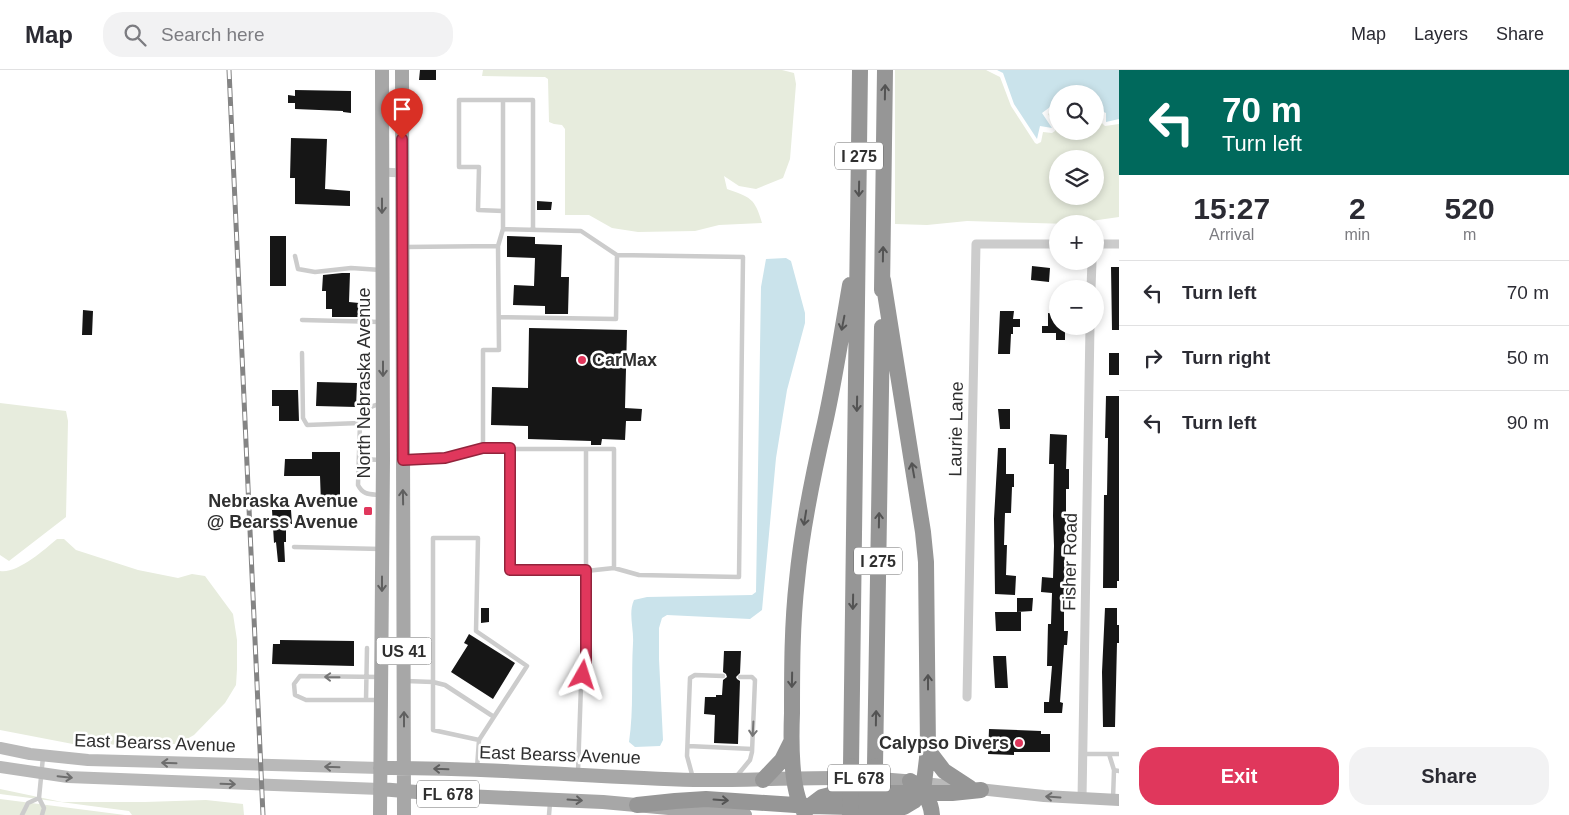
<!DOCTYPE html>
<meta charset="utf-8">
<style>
body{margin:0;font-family:Arial,sans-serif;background:#f2f2f3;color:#2b2b33;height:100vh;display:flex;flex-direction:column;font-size:19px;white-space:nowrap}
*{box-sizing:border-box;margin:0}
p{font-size:16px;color:#7c7c81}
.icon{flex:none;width:28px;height:28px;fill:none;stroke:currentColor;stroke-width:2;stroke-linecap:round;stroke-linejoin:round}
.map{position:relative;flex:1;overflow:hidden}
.sheet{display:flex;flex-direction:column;background:#fff;width:450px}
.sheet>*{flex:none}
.guide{background:#00695c;color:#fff;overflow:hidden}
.fabs{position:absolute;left:1049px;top:15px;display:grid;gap:10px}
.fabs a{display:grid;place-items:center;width:55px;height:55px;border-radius:50%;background:#fff;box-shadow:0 2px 8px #0003;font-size:25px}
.pin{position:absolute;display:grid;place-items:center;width:42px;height:42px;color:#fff;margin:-51px -21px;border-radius:50% 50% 50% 0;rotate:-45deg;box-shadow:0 0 5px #0007}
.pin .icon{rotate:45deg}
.me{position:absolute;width:55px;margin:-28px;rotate:6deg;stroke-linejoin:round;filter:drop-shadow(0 0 4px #0008)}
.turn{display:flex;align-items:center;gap:18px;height:105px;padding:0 20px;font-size:22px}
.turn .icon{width:65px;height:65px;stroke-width:2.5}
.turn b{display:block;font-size:35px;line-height:42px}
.eta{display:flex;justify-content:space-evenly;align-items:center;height:85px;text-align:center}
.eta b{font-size:30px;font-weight:600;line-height:35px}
.primary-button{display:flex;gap:10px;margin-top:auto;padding:10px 20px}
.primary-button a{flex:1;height:58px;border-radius:20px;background:#e0375c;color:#fff;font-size:20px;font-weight:600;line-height:58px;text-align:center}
.primary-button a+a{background:#f2f2f3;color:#2b2b33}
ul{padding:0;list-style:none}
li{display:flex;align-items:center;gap:15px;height:65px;padding:0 20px;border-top:1px solid #e1e1e2}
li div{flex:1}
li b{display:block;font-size:19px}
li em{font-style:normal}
header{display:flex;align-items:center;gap:30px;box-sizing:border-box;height:70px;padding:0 25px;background:#fff;border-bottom:1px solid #e1e1e2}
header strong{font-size:24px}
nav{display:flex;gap:28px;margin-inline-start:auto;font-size:18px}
.search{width:350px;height:45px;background:#f2f2f3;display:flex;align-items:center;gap:12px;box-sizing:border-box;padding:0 18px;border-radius:20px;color:#7c7c81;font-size:19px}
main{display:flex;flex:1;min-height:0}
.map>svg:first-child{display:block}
.green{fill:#e7ecdd;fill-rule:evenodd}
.water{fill:#cae3eb}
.building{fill:#161616}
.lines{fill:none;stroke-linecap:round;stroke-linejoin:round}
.lane{stroke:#ccc;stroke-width:4.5}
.street{stroke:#ccc;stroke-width:9}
.secondary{stroke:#b9b9b9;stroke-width:12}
.primary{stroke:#a7a7a7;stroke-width:14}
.highway{stroke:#969696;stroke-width:16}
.rail-casing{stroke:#848484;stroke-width:5}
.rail{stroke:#fff;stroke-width:3;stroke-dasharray:9;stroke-linecap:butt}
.highway-bridge{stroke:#969696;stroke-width:16}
.oneway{stroke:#535353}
.oneway2{stroke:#5f5f5f}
.oneway3{stroke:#767676}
.oneway4{stroke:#6d6d6d}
.route-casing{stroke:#92243c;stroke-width:12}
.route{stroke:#e0375c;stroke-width:9}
.poi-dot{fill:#e0375c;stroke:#fff;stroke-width:2}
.labels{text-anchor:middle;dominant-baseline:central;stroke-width:5;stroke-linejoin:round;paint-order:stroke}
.shield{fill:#fff;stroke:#6d6d6d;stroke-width:1}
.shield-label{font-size:16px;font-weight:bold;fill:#2f2f2f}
.poi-label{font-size:18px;font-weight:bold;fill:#2f2f2f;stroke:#fff;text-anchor:end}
.street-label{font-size:18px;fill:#2f2f2f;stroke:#fff}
</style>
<header>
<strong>Map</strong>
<div class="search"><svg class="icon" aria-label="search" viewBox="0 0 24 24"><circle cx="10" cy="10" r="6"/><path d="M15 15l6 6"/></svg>Search here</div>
<nav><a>Map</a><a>Layers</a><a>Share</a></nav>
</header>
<main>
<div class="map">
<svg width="1119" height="745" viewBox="0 0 1119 745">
<rect width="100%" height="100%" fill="#fff"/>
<path class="green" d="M 483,0 L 782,0 L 794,3 L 796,14 L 790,89 L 783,108 L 756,119 L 739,116 L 724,106 L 727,119 C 750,127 755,128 762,153 L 719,155 L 695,161 L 638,162 L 612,158 L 589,145 L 565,145 L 565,59 L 562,55 L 554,54 L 549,52 L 548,9 L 545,7 L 482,6 Z
M 895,0 L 986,0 L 1000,7 L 1011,36 L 1035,73 L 1037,74 L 1041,72 L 1043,62 L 1052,63 L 1055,61 L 1056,57 L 1048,44 L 1057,38 L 1058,61 L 1095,61 L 1095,43 L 1102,46 L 1102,53 L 1105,56 L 1119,54 L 1119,147 L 1070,154 L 967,151 L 927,155 L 895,154 ZM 1058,89 L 1095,89 L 1095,126 L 1058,126 Z
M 0,333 L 66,341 L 68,351 L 66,447 L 9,491 L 0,485 Z
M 57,469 L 64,469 L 76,480 L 138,500 L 178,508 L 192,504 L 205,506 L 233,544 L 237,570 L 237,599 L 236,615 L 225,633 L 194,665 L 178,674 L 78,675 L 0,660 L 0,501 C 17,504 44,480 57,469 Z
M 0,719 L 62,732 L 145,732 L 206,730 L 243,734 L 244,745 L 132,745 L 129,741 L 0,724 Z
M 0,729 L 125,745 L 0,745 Z"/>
<path class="water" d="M 997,0 L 1119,0 L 1119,49 L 1106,52 L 1106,43 L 1095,38 L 1095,24 L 1058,24 L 1057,33 L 1054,34 L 1042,43 L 1052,58 L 1040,56 L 1037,69 L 1014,34 L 1003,3 Z
M 786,188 L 791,191 L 805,243 L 805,253 L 787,320 L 776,388 L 762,540 L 750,549 L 667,545 L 662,548 L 659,558 L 659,589 L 663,670 L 660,676 L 635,677 L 629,672 C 634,639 631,606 633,573 C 634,559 628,543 634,530 L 647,527 L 752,525 L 756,522 L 761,217 L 766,189 Z"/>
<path class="building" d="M 420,0 L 436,0 L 436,10 L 419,10 Z
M 295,20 L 351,21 L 351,43 L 343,42 L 343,41 L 295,39 L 295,33 L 288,33 L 288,25 L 295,26 Z
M 291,68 L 327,69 L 325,119 L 350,121 L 350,136 L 295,134 L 295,108 L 290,108 Z
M 537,131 L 552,132 L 551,140 L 537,140 Z
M 270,166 L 286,166 L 286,216 L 270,216 Z
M 507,166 L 535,167 L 535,174 L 562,175 L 561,207 L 569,207 L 568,244 L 545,244 L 545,236 L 513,235 L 514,215 L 534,216 L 535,188 L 507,187 Z
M 1032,196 L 1050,198 L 1049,212 L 1031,210 Z
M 1111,197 L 1119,197 L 1119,260 L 1112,260 Z
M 342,203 L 350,203 L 349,232 L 359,233 L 358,247 L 332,247 L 332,239 L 326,239 L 326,221 L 322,221 L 323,205 Z
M 83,240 L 93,241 L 92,265 L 82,265 Z
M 1000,241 L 1014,241 L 1013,249 L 1020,249 L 1020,257 L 1013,257 L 1013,264 L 1011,264 L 1010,284 L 998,284 Z
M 1048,243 L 1058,244 L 1058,256 L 1065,256 L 1065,270 L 1056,270 L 1056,263 L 1042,263 L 1042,256 L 1048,256 Z
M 529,258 L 627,260 L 625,338 L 642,339 L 641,351 L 626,351 L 625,370 L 602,369 L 601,375 L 591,375 L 591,371 L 528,369 L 528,356 L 491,355 L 492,317 L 528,318 Z
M 1109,283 L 1119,283 L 1119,305 L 1109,305 Z
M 317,312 L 357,313 L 356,337 L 316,336 Z
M 272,320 L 298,320 L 299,351 L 279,351 L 279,336 L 272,336 Z
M 1106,326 L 1119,326 L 1119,511 L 1117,511 L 1117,518 L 1103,518 L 1104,425 L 1107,425 L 1108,368 L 1105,368 Z
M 998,339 L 1010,339 L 1010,359 L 1000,359 Z
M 1050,364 L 1067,365 L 1066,399 L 1069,399 L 1069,419 L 1066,419 L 1066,450 L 1068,450 L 1068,465 L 1065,466 L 1064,528 L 1064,561 L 1068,561 L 1067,575 L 1064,575 L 1060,632 L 1063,633 L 1062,643 L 1044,643 L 1044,632 L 1049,632 L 1052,596 L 1047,596 L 1048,554 L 1051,554 L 1052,523 L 1041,522 L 1042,507 L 1053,508 L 1054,476 L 1053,446 L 1054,394 L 1049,394 Z
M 998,378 L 1006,378 L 1006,404 L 1014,404 L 1014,417 L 1012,417 L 1011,443 L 1005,443 L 1004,475 L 1007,475 L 1006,505 L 1016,506 L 1015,525 L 995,524 L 994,449 Z
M 312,382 L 340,382 L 340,433 L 321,434 L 320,406 L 284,406 L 285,389 L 312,389 Z
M 272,440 L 291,440 L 292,454 L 286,454 L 286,472 L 284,472 L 285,492 L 278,492 L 276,472 L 274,473 Z
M 1017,528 L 1033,528 L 1032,541 L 1017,542 Z
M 481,538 L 489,538 L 489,552 L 481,553 Z
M 1105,538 L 1117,538 L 1117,555 L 1119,555 L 1119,573 L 1117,573 L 1115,657 L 1103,657 L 1102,602 Z
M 995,542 L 1021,542 L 1021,561 L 996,561 Z
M 469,564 L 515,593 L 493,629 L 451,602 L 468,575 L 464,573 Z
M 280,570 L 354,571 L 354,596 L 272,594 L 273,574 L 280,574 Z
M 724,581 L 741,581 L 740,603 L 736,607 L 737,609 L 740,611 L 738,674 L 714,673 L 715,645 L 704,644 L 705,627 L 716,627 L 716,625 L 722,625 L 723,610 L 727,607 L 726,604 L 723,602 Z
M 993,586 L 1006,586 L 1008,618 L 995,618 Z
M 989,659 L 1041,661 L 1041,664 L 1050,664 L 1050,682 L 1014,682 L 1014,685 L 988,684 Z"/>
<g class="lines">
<path class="lane" d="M 503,141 L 478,140 L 479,97 L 459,97 L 459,30 L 533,30 L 533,159
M 503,159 L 581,161 L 617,185 L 743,187 L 739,507 L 639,505 L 614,498 L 586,501 L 510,500 L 510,379
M 405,177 L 498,176
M 295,186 L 298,199 L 315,202 L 351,198 L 381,200
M 499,247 L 616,249 L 617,185
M 302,250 L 381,252
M 302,283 L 303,348 L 307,355 L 360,353 C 364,340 368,336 381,334
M 360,353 L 358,415 C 363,425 369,424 380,425
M 483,379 L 483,280 L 499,280 L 498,176 L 503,159 L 503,30
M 359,389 L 382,390
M 404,390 L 445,388 L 483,379 L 614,379 L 614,498
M 294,477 L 381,479
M 406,611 L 433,612 L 433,468 L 478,468 L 476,561 L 527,596 L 479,670 L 477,698
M 366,630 L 367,578
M 378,630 L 306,630 L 295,625 L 294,614 L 300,606 L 380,607
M 479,670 L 433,660 L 433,612 L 445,615 L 494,647
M 688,676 L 752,679
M 1083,684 L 1119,684
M 1109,684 L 1114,700 L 1119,701
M 578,702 L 581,615 L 586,594 L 586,379
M 736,707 L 750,690 L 752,682 L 755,610 L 752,607 L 740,607
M 693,708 L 687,686 L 690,608 L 695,605 L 723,606
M 1113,729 L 1114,700
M 22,745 L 28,733 L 39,728
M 42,745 L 44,738 L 39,728 L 43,687
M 549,745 L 550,733"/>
<path class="street" d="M 382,102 L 402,103
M 1095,174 L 1119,174
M 1091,219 L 1092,191
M 967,627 L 976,174 L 1058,174
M 1082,729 L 1090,256"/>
<path class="secondary" d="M 0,678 L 30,684 L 88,690 L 380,698
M 0,697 L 68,707 L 380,719
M 924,713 L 1044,726 L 1119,730"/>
<path class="primary" d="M 402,0 L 404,745
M 380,698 C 485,697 590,707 694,710 C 770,711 846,703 921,713
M 380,719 L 465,726 L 603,732 L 745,745
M 380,745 L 383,390 L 382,0"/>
<path class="highway" d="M 882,220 L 885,0
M 928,680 L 944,701 L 970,718
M 851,696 L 860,0
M 875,696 L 882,257
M 763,710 L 782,690 L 791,672
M 910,711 C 922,719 931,730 932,745
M 637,735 L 675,731 L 706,729 L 810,736 L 891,738 L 904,737 L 914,731 L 920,724 L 924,713 L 928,680 L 926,492 L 923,462 L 883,210
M 810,736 L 822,727 L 838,723 L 952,723 L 981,720
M 805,743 C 790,722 791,669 792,643 C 792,599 792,554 797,510 C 802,457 813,405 825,353 C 835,308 842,261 850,215"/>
<g class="rail-casing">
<path id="rail" d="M 229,0 L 263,745"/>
</g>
<use href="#rail" class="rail"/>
<path class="highway-bridge" d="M 875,696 L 875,745
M 850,745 L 851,696"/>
</g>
<defs><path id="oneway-shaft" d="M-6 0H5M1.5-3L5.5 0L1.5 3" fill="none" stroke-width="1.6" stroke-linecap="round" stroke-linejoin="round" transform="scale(1.25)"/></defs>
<g class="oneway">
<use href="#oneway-shaft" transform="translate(885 22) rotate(-89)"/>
<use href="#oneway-shaft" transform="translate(859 119) rotate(91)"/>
<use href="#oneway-shaft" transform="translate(883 184) rotate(-89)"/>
<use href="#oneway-shaft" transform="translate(843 253) rotate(101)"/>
<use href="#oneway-shaft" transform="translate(857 334) rotate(91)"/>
<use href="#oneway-shaft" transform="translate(913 400) rotate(-100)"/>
<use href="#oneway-shaft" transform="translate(805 448) rotate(99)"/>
<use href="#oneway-shaft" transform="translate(879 450) rotate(-89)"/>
<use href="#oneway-shaft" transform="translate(853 532) rotate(91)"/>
<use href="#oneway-shaft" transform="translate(792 610) rotate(91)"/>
<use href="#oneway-shaft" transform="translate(928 612) rotate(-90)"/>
<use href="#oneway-shaft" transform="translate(876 648) rotate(-89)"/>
<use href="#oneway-shaft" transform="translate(721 730) rotate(4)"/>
</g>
<g class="oneway2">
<use href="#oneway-shaft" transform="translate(382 136) rotate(90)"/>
<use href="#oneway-shaft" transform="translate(383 299) rotate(90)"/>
<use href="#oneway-shaft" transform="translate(403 427) rotate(-91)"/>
<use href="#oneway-shaft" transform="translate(382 514) rotate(90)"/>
<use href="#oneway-shaft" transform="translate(404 649) rotate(-90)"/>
<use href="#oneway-shaft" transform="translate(441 699) rotate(-178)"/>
<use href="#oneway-shaft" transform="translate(575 730) rotate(4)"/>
</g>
<g class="oneway3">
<use href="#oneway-shaft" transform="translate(332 607) rotate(-179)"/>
<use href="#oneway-shaft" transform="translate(753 659) rotate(93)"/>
</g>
<g class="oneway4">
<use href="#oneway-shaft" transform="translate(169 693) rotate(-178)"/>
<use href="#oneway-shaft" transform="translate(332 697) rotate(-178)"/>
<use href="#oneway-shaft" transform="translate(65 707) rotate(6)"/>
<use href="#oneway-shaft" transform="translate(228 714) rotate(2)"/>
<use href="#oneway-shaft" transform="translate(1053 727) rotate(-176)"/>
</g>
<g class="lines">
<g class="route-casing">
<path id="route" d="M 402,69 L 403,390 L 445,388 L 483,378 L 510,378 L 510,500 L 586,500 L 586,594 L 583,605"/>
</g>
<use href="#route" class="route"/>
</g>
<g class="poi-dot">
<circle cx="582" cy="290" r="5"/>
<rect x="363" y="436" width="10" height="10" rx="2.5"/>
<circle cx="1019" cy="673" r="5"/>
</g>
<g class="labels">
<g class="shield">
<rect x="835" y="72.5" width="48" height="27" rx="4"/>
<rect x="854" y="477.5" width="48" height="27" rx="4"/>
<rect x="376.5" y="567.5" width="55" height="27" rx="4"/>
<rect x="828" y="694.5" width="62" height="27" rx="4"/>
<rect x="417" y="710.5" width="62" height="27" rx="4"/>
</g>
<g class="shield-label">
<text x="859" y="86">I 275</text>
<text x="878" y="491">I 275</text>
<text x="404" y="581">US 41</text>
<text x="859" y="708">FL 678</text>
<text x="448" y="724">FL 678</text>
</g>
<g class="poi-label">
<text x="592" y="290" text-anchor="start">CarMax</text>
<text x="358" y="431">Nebraska Avenue<tspan x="358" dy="21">@ Bearss Avenue</tspan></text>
<text x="1009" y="673">Calypso Divers</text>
</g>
<g class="street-label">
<text transform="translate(364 313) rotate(-90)">North Nebraska Avenue</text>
<text transform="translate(956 359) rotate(-89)">Laurie Lane</text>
<text transform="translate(1070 492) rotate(-89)">Fisher Road</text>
<text transform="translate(155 673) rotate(2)">East Bearss Avenue</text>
<text transform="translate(560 685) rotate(2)">East Bearss Avenue</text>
</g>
</g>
</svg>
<div class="fabs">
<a><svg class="icon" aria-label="search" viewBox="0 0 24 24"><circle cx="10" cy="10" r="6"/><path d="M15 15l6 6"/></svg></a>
<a><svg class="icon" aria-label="layers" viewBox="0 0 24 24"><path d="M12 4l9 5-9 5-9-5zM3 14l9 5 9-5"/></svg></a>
<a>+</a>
<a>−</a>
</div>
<div class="pin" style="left:402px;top:69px;background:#d93025"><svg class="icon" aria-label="arrive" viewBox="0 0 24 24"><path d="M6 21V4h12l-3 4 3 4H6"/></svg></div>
<svg class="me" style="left:583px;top:605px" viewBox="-20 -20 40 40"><path d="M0-17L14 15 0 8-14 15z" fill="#e0375c" stroke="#fff" stroke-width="4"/></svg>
</div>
<section class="sheet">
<div class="guide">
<div class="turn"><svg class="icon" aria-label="left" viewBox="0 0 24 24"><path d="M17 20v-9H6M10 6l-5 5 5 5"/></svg><div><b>70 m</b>Turn left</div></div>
</div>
<div class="eta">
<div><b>15:27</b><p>Arrival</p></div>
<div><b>2</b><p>min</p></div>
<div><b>520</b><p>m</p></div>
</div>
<ul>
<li><svg class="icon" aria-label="left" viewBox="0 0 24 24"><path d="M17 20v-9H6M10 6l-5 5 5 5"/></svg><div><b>Turn left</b></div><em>70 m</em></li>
<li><svg class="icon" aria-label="right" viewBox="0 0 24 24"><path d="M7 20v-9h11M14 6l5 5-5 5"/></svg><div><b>Turn right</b></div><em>50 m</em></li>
<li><svg class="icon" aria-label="left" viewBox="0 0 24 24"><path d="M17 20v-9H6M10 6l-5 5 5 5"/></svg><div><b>Turn left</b></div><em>90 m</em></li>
</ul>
<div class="primary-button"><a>Exit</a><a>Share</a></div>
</section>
</main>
